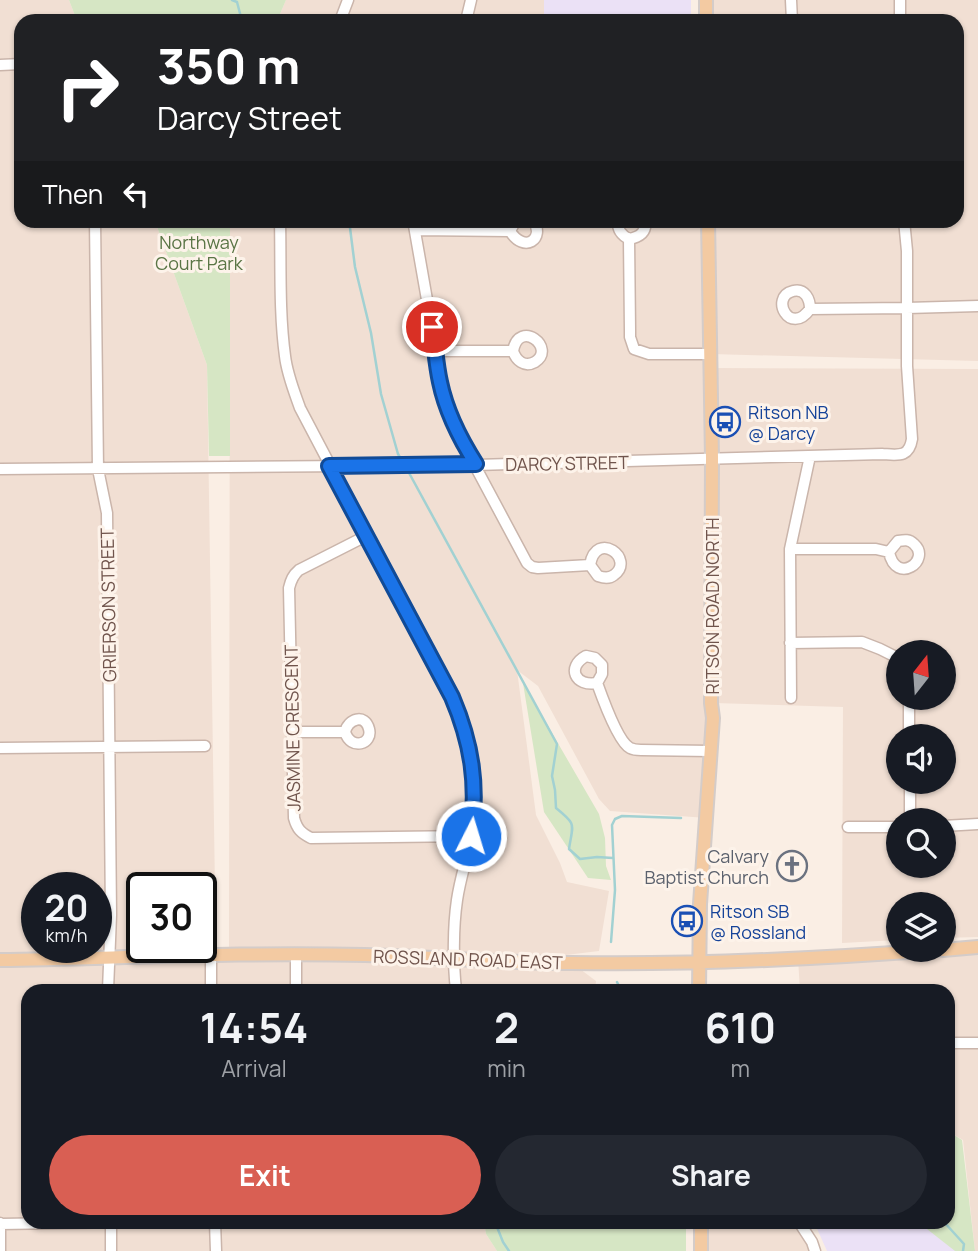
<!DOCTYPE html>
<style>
body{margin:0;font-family:Manrope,sans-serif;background:#242831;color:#f1f3f6;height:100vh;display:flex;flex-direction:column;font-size:26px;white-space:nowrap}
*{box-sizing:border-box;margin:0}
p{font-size:23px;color:#9ea1a6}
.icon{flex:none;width:38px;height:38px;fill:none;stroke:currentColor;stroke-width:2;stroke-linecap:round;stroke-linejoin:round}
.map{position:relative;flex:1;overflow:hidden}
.details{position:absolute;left:21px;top:984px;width:934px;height:245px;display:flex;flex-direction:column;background:#171b24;border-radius:21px;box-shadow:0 2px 5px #0004}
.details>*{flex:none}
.guide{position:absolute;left:14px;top:14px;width:950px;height:214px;border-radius:21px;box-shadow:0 2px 5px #0004;background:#202124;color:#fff;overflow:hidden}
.needle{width:46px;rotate:17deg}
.fabs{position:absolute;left:886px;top:640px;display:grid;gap:14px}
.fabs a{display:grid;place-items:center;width:70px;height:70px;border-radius:50%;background:#171b24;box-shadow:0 2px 5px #0004;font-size:35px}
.speed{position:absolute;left:21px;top:872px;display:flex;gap:14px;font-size:35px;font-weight:700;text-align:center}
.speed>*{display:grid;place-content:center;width:91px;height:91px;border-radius:50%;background:#171b24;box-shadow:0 2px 5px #0004;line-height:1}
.speed small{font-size:18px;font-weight:400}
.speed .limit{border:4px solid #111;border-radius:10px;background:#fff;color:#111}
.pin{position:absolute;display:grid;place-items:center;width:60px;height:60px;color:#fff;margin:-30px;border:4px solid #fff;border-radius:50%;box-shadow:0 2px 7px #0007}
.me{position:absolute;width:77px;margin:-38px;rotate:5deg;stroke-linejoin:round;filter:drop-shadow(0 0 5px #0008)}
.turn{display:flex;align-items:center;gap:24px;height:147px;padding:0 28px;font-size:32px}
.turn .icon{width:91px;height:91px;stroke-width:2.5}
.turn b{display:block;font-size:49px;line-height:60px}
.then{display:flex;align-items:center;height:66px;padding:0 28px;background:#0003;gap:14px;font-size:26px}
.eta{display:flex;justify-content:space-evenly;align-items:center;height:119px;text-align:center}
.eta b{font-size:42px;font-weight:700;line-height:49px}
.cta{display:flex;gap:14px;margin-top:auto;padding:14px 28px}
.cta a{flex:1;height:80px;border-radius:42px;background:#d95f53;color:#fff;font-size:28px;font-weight:700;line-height:80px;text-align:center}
.cta a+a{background:#242831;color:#f1f3f6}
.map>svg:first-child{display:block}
.residential{fill:#f1dfd3;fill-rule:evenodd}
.education{fill:#ebe1f6}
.green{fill:#d6e6c4}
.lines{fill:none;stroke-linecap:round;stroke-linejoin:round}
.stream{stroke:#a2d1d2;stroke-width:2.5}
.minor-casing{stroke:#cab5ab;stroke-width:13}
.major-casing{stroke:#d4ccc9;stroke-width:16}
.minor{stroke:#fff;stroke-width:10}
.major{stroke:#f3caa2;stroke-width:12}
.route-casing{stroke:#114b97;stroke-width:18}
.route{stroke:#1a73e8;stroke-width:12}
.labels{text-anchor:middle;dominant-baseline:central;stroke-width:6;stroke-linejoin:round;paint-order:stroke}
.park-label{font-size:18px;fill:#5a7545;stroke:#fdf3ea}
.transit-label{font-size:18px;fill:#164399;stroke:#fdf3ea;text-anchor:start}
.street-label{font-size:18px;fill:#70544c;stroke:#fdf3ea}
.worship-label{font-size:18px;fill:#5b616d;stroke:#fdf3ea;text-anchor:end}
</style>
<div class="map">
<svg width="978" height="1251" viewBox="0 0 978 1251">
<rect width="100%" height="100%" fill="#faeee4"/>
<path class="residential" d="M 0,0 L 69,0 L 77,21 L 21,21 L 21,220 L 155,221 L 207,365 L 216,955 L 353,954 L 229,947 L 230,221 L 957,220 L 957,21 L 706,21 L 706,0 L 978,0 L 978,361 L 711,354 L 711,368 L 978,369 L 978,937 L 943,938 L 943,905 L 898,905 L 898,940 L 842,943 L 843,707 L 714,703 L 707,818 L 610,811 L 599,799 L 538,686 L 517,670 L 536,815 L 560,863 L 567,882 L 609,891 L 599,951 L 516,961 L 572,963 L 596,981 L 595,990 L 28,990 L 28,1222 L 484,1222 L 486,1234 L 497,1251 L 0,1251 ZM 898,653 L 943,653 L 943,698 L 898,698 ZM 898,737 L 943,737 L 943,782 L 898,782 ZM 898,821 L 943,821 L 943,866 L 898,866 ZM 37,887 L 96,887 L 96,947 L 37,947 ZM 142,887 L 201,887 L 201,947 L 142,947 Z
M 286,0 L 544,0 L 544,21 L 277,21 Z
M 978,950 L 978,1251 L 975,1251 L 963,1140 L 949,1132 L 948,990 L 800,990 L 798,959 Z
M 701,1222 L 799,1222 L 815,1251 L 701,1251 Z"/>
<path class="education" d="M 544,0 L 691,0 L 691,21 L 544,21 Z
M 814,1222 L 931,1222 L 956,1251 L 827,1251 Z"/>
<path class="green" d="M 69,0 L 286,0 L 277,21 L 77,21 Z
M 155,221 L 230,221 L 230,456 L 209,456 L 207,365 Z
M 523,683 L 599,814 L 605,838 L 606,866 L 611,880 L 588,878 L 544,812 Z
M 949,1132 L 962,1140 L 975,1251 L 955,1251 L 918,1222 L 948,1222 Z
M 484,1222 L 686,1222 L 686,1251 L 497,1251 L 486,1234 Z"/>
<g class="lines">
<path class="stream" d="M 232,0 L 237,2 L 242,21
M 349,220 L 355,267 L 371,333 L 381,394 L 398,454 L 401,459
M 408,471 L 557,744 L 552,776 L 555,790 L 556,808 C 577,825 573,823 569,849 L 580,859 L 597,857 L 613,858
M 611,942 L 615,890 L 612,825 L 615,819 L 622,816 L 681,818
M 617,982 L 621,990
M 495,1222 L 503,1242 L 509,1251
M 944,1222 L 964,1244 L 963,1251"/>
<g class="minor-casing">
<path id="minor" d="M 791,0 L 792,21
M 900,0 L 900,21
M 340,21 L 348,0
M 466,21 L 471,0
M 0,65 L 21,64
M 95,220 L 98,469 L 107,513 L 111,915 L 108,990
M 280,220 C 281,265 279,312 285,356 C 287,374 294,391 300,408 L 452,697 C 469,736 477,773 474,816 C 472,845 461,872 457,900 C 453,927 453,963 456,990
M 413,220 L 436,351 L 440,381 L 448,409 L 466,449 L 527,563 L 532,567 L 538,568 L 590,565 L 598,576 C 604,578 609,579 614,575 C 636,559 596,529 590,565
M 618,220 C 617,230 621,235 629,239
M 415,230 L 510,231
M 510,231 C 524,254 546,239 533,220
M 510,231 L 516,220
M 629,239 L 630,330 L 630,337 L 634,349 L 649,354 L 709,354
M 629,239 C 640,237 647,232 645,220
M 810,309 C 810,299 805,288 793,291 C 769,297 790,337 810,309 L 907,308 L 978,306
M 436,351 L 513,351 C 516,360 524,368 535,362 C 557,348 519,318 513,351
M 0,469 L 476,465 L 882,454 C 898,455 909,458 912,439 L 907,366 L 907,251 L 904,220
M 366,536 L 299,570 C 293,575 291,580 289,588 L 294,818 C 297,829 301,833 311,838 L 471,836
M 790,549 L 876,549 L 889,552 C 896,586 932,560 914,544 C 909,539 904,540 898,541 L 889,552
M 790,643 L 862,642 L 880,649 L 898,658
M 597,683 C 575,687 566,667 586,656 L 595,658 L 602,665 L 602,674 L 597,683 C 602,697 618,742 630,748 C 634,750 636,750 641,750 L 711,751
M 791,698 L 790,549 L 810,456
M 909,698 L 909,737
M 292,732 L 345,732 C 351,751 373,744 369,729 C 365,713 348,719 345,732
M 0,748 L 205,746
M 910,782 L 910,821
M 943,826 L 978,824
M 848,827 L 898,827
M 296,955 L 296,990
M 211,956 L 211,990
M 948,1043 L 978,1043
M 111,1222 L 111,1251
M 215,1222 L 216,1251
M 799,1222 L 812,1242 L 815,1251
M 0,1223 L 0,1251
M 0,1224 L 125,1222"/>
</g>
<g class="major-casing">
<path id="major" d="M 706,0 L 706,21
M 943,950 L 978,947
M 0,960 C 122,958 244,952 365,955 C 434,957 503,963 571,963 C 693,965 815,959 936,950
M 699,990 L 700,904 L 713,718 L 711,703 L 712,458 L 708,220
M 701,1222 L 701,1251"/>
</g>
<use href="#minor" class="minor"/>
<use href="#major" class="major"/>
</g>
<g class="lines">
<g class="route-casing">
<path id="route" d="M 432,327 C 435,345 436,364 440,382 C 446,411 460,439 476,464 L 329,466 L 452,697 C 472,744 478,785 471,836"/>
</g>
<use href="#route" class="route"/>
</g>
<defs>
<g id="bus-ring" transform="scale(1.575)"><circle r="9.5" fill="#fdf3ea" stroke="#1a4fb4" stroke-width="1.5"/><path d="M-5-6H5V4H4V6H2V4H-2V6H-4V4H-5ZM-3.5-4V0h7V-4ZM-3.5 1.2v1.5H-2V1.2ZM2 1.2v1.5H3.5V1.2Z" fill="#1a4fb4"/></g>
<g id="church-ring" transform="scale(1.575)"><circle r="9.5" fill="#fdf3ea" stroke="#6b7280" stroke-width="1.5"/><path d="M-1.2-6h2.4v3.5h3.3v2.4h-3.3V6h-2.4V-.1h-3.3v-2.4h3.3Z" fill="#6b7280"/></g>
</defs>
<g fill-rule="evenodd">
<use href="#bus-ring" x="725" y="422"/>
<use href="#church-ring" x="792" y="866"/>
<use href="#bus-ring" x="687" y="921"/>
</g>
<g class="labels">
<g class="park-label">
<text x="199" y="242">Northway<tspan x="199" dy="21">Court Park</tspan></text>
</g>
<g class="transit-label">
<text x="748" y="412">Ritson NB<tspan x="748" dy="21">@ Darcy</tspan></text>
<text x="710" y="911">Ritson SB<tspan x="710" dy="21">@ Rossland</tspan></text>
</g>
<g class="street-label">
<text transform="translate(567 463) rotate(-1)">DARCY STREET</text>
<text transform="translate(108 605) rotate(-91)">GRIERSON STREET</text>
<text transform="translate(712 606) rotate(-90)">RITSON ROAD NORTH</text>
<text transform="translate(292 728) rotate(-91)">JASMINE CRESCENT</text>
<text transform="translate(468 959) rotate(2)">ROSSLAND ROAD EAST</text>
</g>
<g class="worship-label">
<text x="769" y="856">Calvary<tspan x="769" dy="21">Baptist Church</tspan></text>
</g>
</g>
</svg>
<div class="fabs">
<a><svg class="needle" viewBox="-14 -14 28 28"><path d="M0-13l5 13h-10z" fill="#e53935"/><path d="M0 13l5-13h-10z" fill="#9ea1a6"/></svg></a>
<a><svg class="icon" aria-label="sound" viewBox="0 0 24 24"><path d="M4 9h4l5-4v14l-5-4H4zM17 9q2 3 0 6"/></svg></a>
<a><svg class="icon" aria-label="search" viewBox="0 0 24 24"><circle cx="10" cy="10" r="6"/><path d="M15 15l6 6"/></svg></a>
<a><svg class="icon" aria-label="layers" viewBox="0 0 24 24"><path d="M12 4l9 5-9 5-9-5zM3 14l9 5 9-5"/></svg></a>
</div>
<div class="speed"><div>20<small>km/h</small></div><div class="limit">30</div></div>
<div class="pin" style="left:432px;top:327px;background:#d93025"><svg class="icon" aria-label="arrive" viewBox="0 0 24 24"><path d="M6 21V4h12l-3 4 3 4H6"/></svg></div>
<svg class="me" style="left:471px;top:836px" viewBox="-20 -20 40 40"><circle r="17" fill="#1a73e8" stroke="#fff" stroke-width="3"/><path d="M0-11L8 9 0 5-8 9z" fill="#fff"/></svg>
<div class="guide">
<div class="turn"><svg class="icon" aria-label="right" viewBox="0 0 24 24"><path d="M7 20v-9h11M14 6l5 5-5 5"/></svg><div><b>350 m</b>Darcy Street</div></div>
<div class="then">Then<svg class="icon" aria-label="left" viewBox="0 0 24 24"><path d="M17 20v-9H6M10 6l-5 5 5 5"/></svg></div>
</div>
<section class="details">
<div class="eta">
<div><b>14:54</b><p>Arrival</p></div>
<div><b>2</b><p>min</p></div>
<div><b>610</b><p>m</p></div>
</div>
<div class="cta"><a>Exit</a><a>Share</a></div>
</section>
</div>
